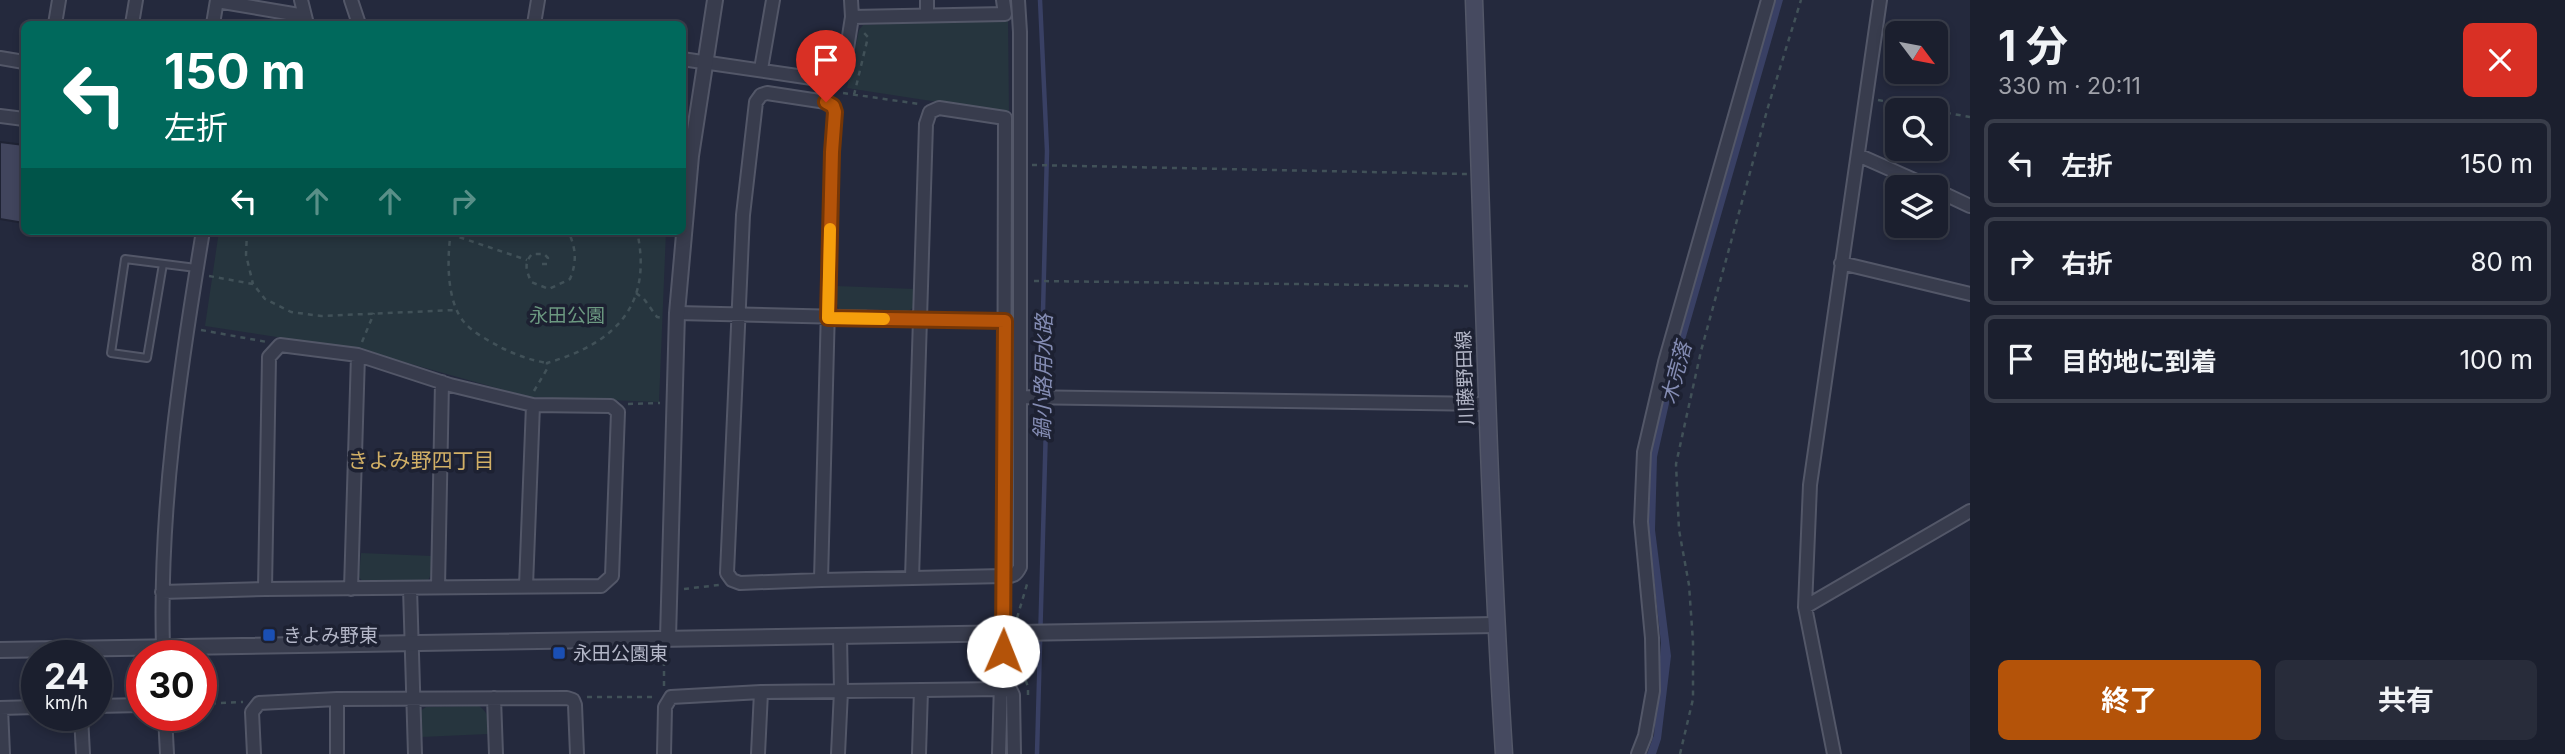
<!DOCTYPE html>
<html lang="ja">
<meta charset="utf-8">
<style>
body{margin:0;font-family:Inter,"Noto Sans JP",sans-serif;background:#282c3a;color:#f1f3f6;height:100vh;display:flex;flex-direction:column;font-size:26px;white-space:nowrap}
*{box-sizing:border-box;margin:0}
p{font-size:23px;color:#a0a2aa}
.icon{flex:none;width:38px;height:38px;fill:none;stroke:currentColor;stroke-width:2;stroke-linecap:round;stroke-linejoin:round}
.map{position:relative;flex:1;overflow:hidden}
.panel{display:flex;flex-direction:column;background:#1b1f2e;width:595px}
.panel>*{flex:none}
.guide{position:absolute;left:21px;top:21px;width:665px;height:214px;border-radius:10px;box-shadow:0 4px 10px #0003,0 0 0 2px #393d4a;background:#00695c;color:#fff;overflow:hidden}
.needle{width:46px;rotate:122deg}
.buttons{position:absolute;left:1885px;top:21px;display:grid;gap:14px}
.buttons a{display:grid;place-items:center;width:63px;height:63px;border-radius:10px;background:#1b1f2e;box-shadow:0 4px 10px #0003,0 0 0 2px #393d4a;font-size:35px}
.speed{position:absolute;left:21px;top:640px;display:flex;gap:14px;font-size:35px;font-weight:700;text-align:center}
.speed>*{display:grid;place-content:center;width:91px;height:91px;border-radius:50%;background:#1b1f2e;box-shadow:0 4px 10px #0003,0 0 0 2px #393d4a;line-height:1}
.speed small{font-size:18px;font-weight:400}
.speed .limit{border:10px solid #d22;background:#fff;color:#111}
.pin{position:absolute;display:grid;place-items:center;width:60px;height:60px;color:#fff;margin:-72px -30px;border-radius:50% 50% 50% 0;rotate:-45deg;box-shadow:0 0 7px #0007}
.pin .icon{rotate:45deg}
.me{position:absolute;width:77px;margin:-38px;rotate:1deg;stroke-linejoin:round;filter:drop-shadow(0 0 5px #0008)}
.turn{display:flex;align-items:center;gap:24px;height:147px;padding:0 28px;font-size:32px}
.turn .icon{width:91px;height:91px;stroke-width:2.5}
.turn b{display:block;font-size:49px;line-height:60px}
.lanes{display:flex;align-items:center;height:66px;padding:0 28px;background:#0003;justify-content:center;gap:35px;direction:ltr}
.lanes .off{opacity:.35}
.round{display:grid;place-items:center;flex:none;width:74px;height:74px;border-radius:10px;background:#282c3a}
.overview{display:flex;align-items:center;justify-content:space-between;height:119px;padding:0 28px}
h1{font-size:42px;font-weight:700;line-height:52px}
.cta{display:flex;gap:14px;margin-top:auto;padding:14px 28px}
.cta a{flex:1;height:80px;border-radius:10px;background:#b45309;color:#fff;font-size:28px;font-weight:700;line-height:80px;text-align:center}
.cta a+a{background:#282c3a;color:#f1f3f6}
ul{padding:0;list-style:none}
li{display:flex;align-items:center;gap:21px;height:88px;margin:0 14px 10px;padding:0 14px;border:4px solid #393d4a;border-radius:10px}
li div{flex:1}
li b{display:block;font-size:26px}
li em{font-style:normal}
main{display:flex;flex:1;min-height:0}
.map>svg:first-child{display:block}
.green{fill:#26353e}
.water{fill:#394064}
.lines{fill:none;stroke-linecap:round;stroke-linejoin:round}
.stream{stroke:#394064;stroke-width:4.5}
.building{fill:#41455d;stroke:#1f2334;stroke-width:2}
.service-casing{stroke:#535768;stroke-width:10}
.minor-casing{stroke:#535768;stroke-width:16}
.tertiary-casing{stroke:#535768;stroke-width:18}
.secondary-casing{stroke:#535768;stroke-width:19}
.path{stroke:#415158;stroke-width:2.5;stroke-dasharray:5 5;stroke-linecap:butt}
.service{stroke:#383c4d;stroke-width:6}
.minor{stroke:#383c4d;stroke-width:12}
.tertiary{stroke:#383c4d;stroke-width:14}
.secondary{stroke:#464a60;stroke-width:16}
.route-casing{stroke:#753606;stroke-width:18}
.route{stroke:#b45309;stroke-width:12}
.slow{stroke:#f59e0b;stroke-width:12}
.transit-dot{fill:#1a4fb4;stroke:#1d2132;stroke-width:2.5}
.labels{text-anchor:middle;dominant-baseline:central;stroke-width:7;stroke-linejoin:round;paint-order:stroke}
.park-label{font-size:19px;fill:#6c9981;stroke:#1d2132}
.street-label{font-size:19px;fill:#b4b7c8;stroke:#1d2132}
.poi-label{font-size:19px;fill:#b4b7c8;stroke:#1d2132;text-anchor:start}
.water-label{font-size:21px;font-style:italic;fill:#848cb3;stroke:#1d2132}
.neighbourhood-label{font-size:21px;fill:#d2b066;stroke:#1d2132}
</style>
<main>
<div class="map">
<svg width="1970" height="754" viewBox="0 0 1970 754">
<rect width="100%" height="100%" fill="#24293d"/>
<path class="green" d="M 1008,19 L 1009,113 L 847,88 L 859,30 L 863,25 Z
M 219,231 L 666,231 L 659,402 L 529,397 L 361,350 L 205,326 Z
M 837,286 L 915,289 L 914,307 L 906,313 L 883,313 L 882,310 L 867,309 L 866,312 C 839,312 835,316 837,286 Z
M 361,553 L 432,556 L 431,574 L 428,581 L 363,582 L 359,577 Z
M 479,706 C 490,714 489,721 488,734 L 422,737 L 420,711 L 426,707 Z"/>
<path class="water" d="M 1774,0 L 1783,0 L 1677,368 L 1657,457 L 1655,530 L 1671,656 L 1661,739 L 1656,754 L 1647,754 L 1654,735 L 1661,643 L 1648,526 L 1650,454 L 1671,366 Z"/>
<g class="lines">
<path class="stream" d="M 1037,754 L 1046,424 L 1046,344 L 1043,312 L 1047,151 L 1040,0"/>
</g>
<path class="building" d="M 0,142 L 24,145 L 24,223 L 0,219 Z"/>
<g class="lines">
<g class="service-casing">
<path id="service" d="M 163,264 L 147,358 L 111,353 L 125,259 C 149,262 173,265 196,268"/>
</g>
<g class="minor-casing">
<path id="minor" d="M 301,0 L 307,24
M 351,0 L 359,24
M 851,0 L 852,17 L 1005,14 L 1003,0
M 927,0 L 927,15
M 217,1 L 305,16
M 55,24 L 59,0
M 132,24 L 136,0
M 213,24 L 217,0
M 534,24 L 538,0
M 0,58 L 24,62
M 682,59 L 832,81 L 838,79 L 843,74 L 852,17
M 761,69 L 773,0
M 767,93 L 826,102 L 833,106 L 835,112 L 832,152 L 821,580 L 740,583 L 732,580 L 727,573 L 743,215 L 756,102 L 761,95 Z
M 0,116 L 24,119
M 1858,155 L 1930,187
M 1936,190 L 1970,206
M 1841,263 L 1970,294
M 677,313 L 1005,321
M 1020,397 L 1487,404
M 821,580 L 1004,576 L 1005,118 L 939,108 L 930,112 L 926,124 L 912,578
M 526,586 L 533,405
M 438,587 L 442,382
M 410,588 L 415,754
M 351,589 L 358,355
M 162,592 L 265,589 L 601,586 L 612,576 L 618,412 L 611,406 L 533,405 L 450,385 L 358,355 L 280,345 L 269,357 L 265,589
M 1805,607 L 1970,511
M 163,647 C 159,508 180,368 203,231
M 494,698 L 496,754
M 337,699 L 337,754
M 96,706 L 142,705
M 0,708 L 37,707
M 1,708 L 3,754
M 81,716 L 83,754
M 165,716 L 167,754
M 254,754 L 252,712 L 259,703 L 337,699 L 567,698 L 573,700 L 575,705 L 577,754
M 664,754 L 665,707 L 671,697 L 761,692 L 1002,689 L 1010,689 L 1013,695 L 1014,754
M 758,754 L 761,692
M 838,754 L 841,691 L 840,636
M 919,754 L 921,690
M 999,754 L 1004,576 C 1013,577 1016,575 1020,567 L 1020,32 L 1018,0
M 1638,754 L 1645,736 L 1653,691 L 1652,638 L 1641,522 L 1644,452 L 1665,362 L 1768,0
M 1834,754 L 1805,607 L 1810,485 L 1880,0"/>
</g>
<g class="tertiary-casing">
<path id="tertiary" d="M 668,638 L 677,313 L 691,156 L 715,0
M 0,650 L 1496,625"/>
</g>
<g class="secondary-casing">
<path id="secondary" d="M 1474,0 C 1483,251 1488,503 1504,754"/>
</g>
<path class="path" d="M 682,76 L 690,77
M 843,93 L 919,104
M 854,95 L 868,37 L 863,32
M 1878,100 L 1933,110
M 1936,111 L 1970,117
M 1032,165 L 1467,174
M 247,231 L 246,255 L 253,284
M 451,231 C 447,257 446,301 464,322 C 473,333 488,340 500,347 C 516,355 530,360 547,363
M 450,234 L 527,260
M 450,234 L 463,231
M 542,264 L 547,264 L 548,258 L 544,254 L 532,254 C 523,264 527,271 531,282 L 549,289 L 570,279 C 577,262 576,249 569,233
M 209,276 L 253,284 L 265,299 L 291,312 L 321,316 L 456,310
M 1034,281 L 1468,286
M 636,293 L 644,299 L 657,317 L 663,318
M 201,330 L 267,342
M 362,342 L 374,313
M 534,391 L 547,369 L 547,363 C 616,343 653,305 637,231
M 628,404 L 660,403
M 684,589 L 719,585
M 1017,618 L 1028,581
M 1016,652 L 1028,687 L 1028,695
M 664,686 L 664,655
M 587,697 L 657,697
M 201,704 L 243,702
M 1680,754 L 1693,699 L 1693,642 L 1689,585 L 1679,530 L 1676,464 L 1701,351 L 1768,107 L 1801,0"/>
<use href="#service" class="service"/>
<use href="#minor" class="minor"/>
<use href="#tertiary" class="tertiary"/>
<use href="#secondary" class="secondary"/>
</g>
<g class="lines">
<g class="route-casing">
<path id="route" d="M 826,102 L 833,106 L 835,112 L 832,152 L 828,318 L 1005,321 L 1003,651"/>
</g>
<use href="#route" class="route"/>
<path class="slow" d="M 830,229 L 828,318 L 884,319"/>
</g>
<g class="transit-dot">
<rect x="262" y="628" width="14" height="14" rx="3.5"/>
<rect x="552" y="646" width="14" height="14" rx="3.5"/>
</g>
<g class="labels">
<g class="park-label">
<text x="567" y="315">永田公園</text>
</g>
<g class="street-label">
<text transform="translate(1465 378) rotate(-92)">川藤野田線</text>
</g>
<g class="poi-label">
<text x="283" y="635">きよみ野東</text>
<text x="573" y="653">永田公園東</text>
</g>
<g class="water-label">
<text transform="translate(1676 373) rotate(-75)">木売落</text>
<text transform="translate(1043 377) rotate(-89)">鍋小路用水路</text>
</g>
<g class="neighbourhood-label">
<text x="421" y="460">きよみ野四丁目</text>
</g>
</g>
</svg>
<div class="buttons">
<a><svg class="needle" viewBox="-14 -14 28 28"><path d="M0-13l5 13h-10z" fill="#e53935"/><path d="M0 13l5-13h-10z" fill="#a0a2aa"/></svg></a>
<a><svg class="icon" aria-label="search" viewBox="0 0 24 24"><circle cx="10" cy="10" r="6"/><path d="M15 15l6 6"/></svg></a>
<a><svg class="icon" aria-label="layers" viewBox="0 0 24 24"><path d="M12 4l9 5-9 5-9-5zM3 14l9 5 9-5"/></svg></a>
</div>
<div class="speed"><div>24<small>km/h</small></div><div class="limit">30</div></div>
<div class="pin" style="left:826px;top:102px;background:#d93025"><svg class="icon" aria-label="arrive" viewBox="0 0 24 24"><path d="M6 21V4h12l-3 4 3 4H6"/></svg></div>
<svg class="me" style="left:1003px;top:651px" viewBox="-20 -20 40 40"><circle r="19" fill="#fff"/><path d="M0-13L10 11 0 6-10 11z" fill="#b45309"/></svg>
<div class="guide">
<div class="turn"><svg class="icon" aria-label="left" viewBox="0 0 24 24"><path d="M17 20v-9H6M10 6l-5 5 5 5"/></svg><div><b>150 m</b>左折</div></div>
<div class="lanes"><svg class="icon" aria-label="left" viewBox="0 0 24 24"><path d="M17 20v-9H6M10 6l-5 5 5 5"/></svg><svg class="icon off" aria-label="ahead" viewBox="0 0 24 24"><path d="M12 20V5M6 11l6-6 6 6"/></svg><svg class="icon off" aria-label="ahead" viewBox="0 0 24 24"><path d="M12 20V5M6 11l6-6 6 6"/></svg><svg class="icon off" aria-label="right" viewBox="0 0 24 24"><path d="M7 20v-9h11M14 6l5 5-5 5"/></svg></div>
</div>
</div>
<section class="panel">
<div class="overview"><div><h1>1 分</h1><p>330 m · 20:11</p></div><a class="round" style="background:#d93025;color:#fff"><svg class="icon" aria-label="close" viewBox="0 0 24 24"><path d="M6 6l12 12M18 6L6 18"/></svg></a></div>
<ul>
<li><svg class="icon" aria-label="left" viewBox="0 0 24 24"><path d="M17 20v-9H6M10 6l-5 5 5 5"/></svg><div><b>左折</b></div><em>150 m</em></li>
<li><svg class="icon" aria-label="right" viewBox="0 0 24 24"><path d="M7 20v-9h11M14 6l5 5-5 5"/></svg><div><b>右折</b></div><em>80 m</em></li>
<li><svg class="icon" aria-label="arrive" viewBox="0 0 24 24"><path d="M6 21V4h12l-3 4 3 4H6"/></svg><div><b>目的地に到着</b></div><em>100 m</em></li>
</ul>
<div class="cta"><a>終了</a><a>共有</a></div>
</section>
</main>
